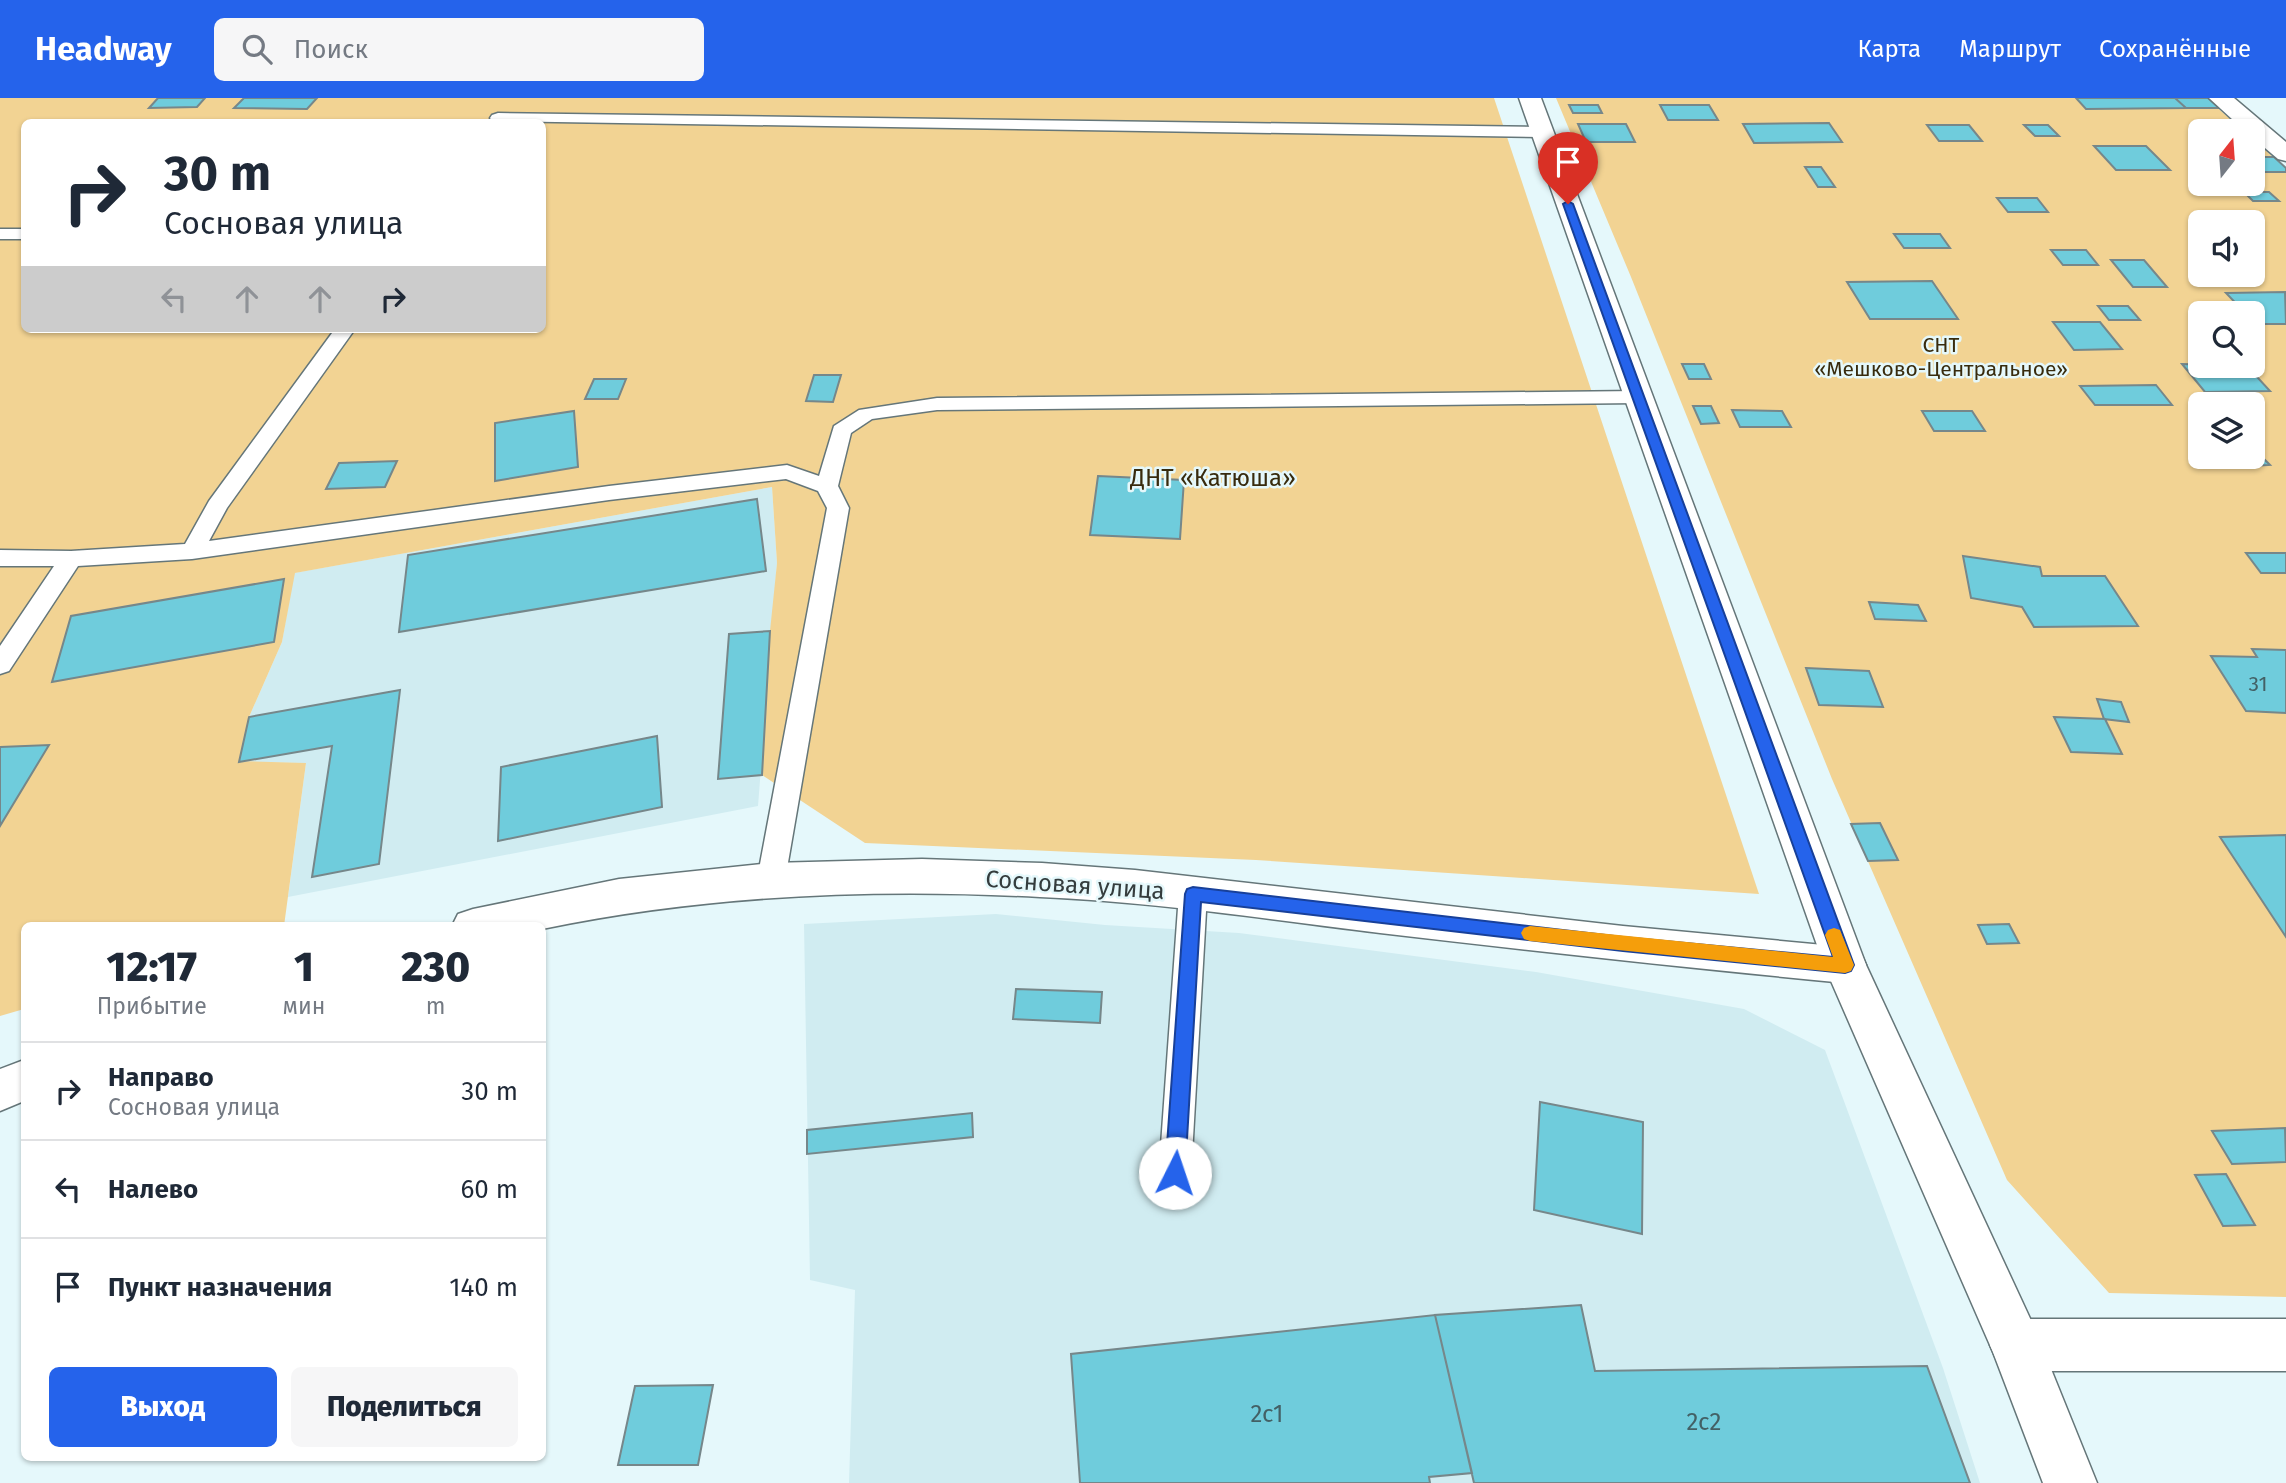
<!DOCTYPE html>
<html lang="ru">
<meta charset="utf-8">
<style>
body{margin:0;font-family:"Fira Sans",sans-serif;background:#f6f6f7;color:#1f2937;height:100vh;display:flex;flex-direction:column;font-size:26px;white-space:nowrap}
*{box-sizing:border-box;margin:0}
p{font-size:23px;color:#747a83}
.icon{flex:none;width:38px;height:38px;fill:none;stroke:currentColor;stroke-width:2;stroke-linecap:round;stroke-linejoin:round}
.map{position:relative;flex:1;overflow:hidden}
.side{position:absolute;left:21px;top:824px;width:525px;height:539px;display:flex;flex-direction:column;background:#fff;border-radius:10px;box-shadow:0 2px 5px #0004}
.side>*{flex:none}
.hud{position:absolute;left:21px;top:21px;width:525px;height:214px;border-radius:10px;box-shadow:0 2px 5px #0004;background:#fff;color:#1f2937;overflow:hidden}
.needle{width:46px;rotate:17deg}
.tools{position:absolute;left:2188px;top:21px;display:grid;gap:14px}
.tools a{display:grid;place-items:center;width:77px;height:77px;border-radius:10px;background:#fff;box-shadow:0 2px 5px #0004;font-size:35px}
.pin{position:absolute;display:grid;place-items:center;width:60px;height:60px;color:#fff;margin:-72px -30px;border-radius:50% 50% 50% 0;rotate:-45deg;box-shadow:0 0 7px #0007}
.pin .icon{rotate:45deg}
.me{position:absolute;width:77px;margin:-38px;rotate:4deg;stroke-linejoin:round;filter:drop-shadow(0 0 5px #0008)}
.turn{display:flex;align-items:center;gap:24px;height:147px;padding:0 28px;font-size:32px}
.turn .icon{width:91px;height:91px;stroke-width:2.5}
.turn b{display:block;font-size:49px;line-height:60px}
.lanes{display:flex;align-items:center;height:66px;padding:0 28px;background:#0003;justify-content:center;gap:35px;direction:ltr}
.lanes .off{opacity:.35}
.eta{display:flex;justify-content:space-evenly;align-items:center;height:119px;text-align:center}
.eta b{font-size:42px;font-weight:800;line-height:49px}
.button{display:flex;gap:14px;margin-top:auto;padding:14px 28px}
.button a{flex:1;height:80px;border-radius:10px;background:#2563eb;color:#fff;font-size:28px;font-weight:800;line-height:80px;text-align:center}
.button a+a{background:#f6f6f7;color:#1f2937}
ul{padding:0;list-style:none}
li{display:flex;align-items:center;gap:21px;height:98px;padding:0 28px;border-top:2px solid #e0e1e3}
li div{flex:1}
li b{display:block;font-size:26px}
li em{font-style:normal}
header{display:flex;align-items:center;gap:42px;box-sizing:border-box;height:98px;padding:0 35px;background:#2563eb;color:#fff}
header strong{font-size:33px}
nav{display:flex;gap:38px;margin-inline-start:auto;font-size:24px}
.search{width:490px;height:63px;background:#f6f6f7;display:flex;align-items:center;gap:18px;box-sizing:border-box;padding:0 24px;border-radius:10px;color:#747a83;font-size:26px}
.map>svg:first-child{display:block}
.built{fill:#d0ecf1}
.green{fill:#f2d393;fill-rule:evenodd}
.building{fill:#6fccdc;stroke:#76878a;stroke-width:2}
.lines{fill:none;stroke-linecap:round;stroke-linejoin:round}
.lane-casing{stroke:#657679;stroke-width:3}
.street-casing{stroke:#657679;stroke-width:3}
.secondary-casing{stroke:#657679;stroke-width:3}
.lane{fill:#fff;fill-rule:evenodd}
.street{fill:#fff;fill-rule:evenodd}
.secondary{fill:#fff;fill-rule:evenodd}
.route{fill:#2563eb;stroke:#184099;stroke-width:2}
.slow{fill:#f59e0b}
.labels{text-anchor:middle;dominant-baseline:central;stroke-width:5;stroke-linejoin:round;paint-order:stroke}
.far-park-label{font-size:21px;fill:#382b0d;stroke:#e5f8fb}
.number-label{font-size:21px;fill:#436065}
.park-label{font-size:24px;fill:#382b0d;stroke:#e5f8fb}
.street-label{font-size:24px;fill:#343c3d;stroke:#e5f8fb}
.near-number-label{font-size:24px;fill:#436065}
</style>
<header>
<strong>Headway</strong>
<div class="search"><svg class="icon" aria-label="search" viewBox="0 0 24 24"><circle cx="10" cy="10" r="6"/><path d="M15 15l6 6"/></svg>Поиск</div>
<nav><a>Карта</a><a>Маршрут</a><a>Сохранённые</a></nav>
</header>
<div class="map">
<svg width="2286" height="1385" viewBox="0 0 2286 1385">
<rect width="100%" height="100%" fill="#e5f8fb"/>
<path class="built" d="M 772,389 L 777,465 L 758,708 L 288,799 L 306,665 L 239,664 L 249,619 L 282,544 L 294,475 Z
M 996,816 L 1105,827 L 1239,835 L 1536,874 L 1744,911 L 1825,952 L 1943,1270 L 1980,1385 L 849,1385 L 855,1192 L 810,1182 L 804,826 Z"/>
<path class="green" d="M 0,0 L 1494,0 L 1759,796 L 1256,762 L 865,745 L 762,677 L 770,533 L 777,465 L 772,389 L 295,475 L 282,544 L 249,619 L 240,663 L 306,665 L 284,828 L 24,828 L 24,911 L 0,918 ZM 24,24 L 542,24 L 542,231 L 24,231 Z
M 1556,0 L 2206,0 L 2244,33 L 2200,33 L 2200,86 L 2252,86 L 2252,40 L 2286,71 L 2286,1199 L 2109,1195 L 2007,1082 L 1832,681 L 1631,179 ZM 2200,124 L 2252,124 L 2252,177 L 2200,177 ZM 2200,215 L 2252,215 L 2252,268 L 2200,268 ZM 2200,306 L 2252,306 L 2252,359 L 2200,359 Z"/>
<path class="building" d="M 158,0 L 205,0 L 197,9 L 149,10 Z
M 244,0 L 317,0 L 307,11 L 234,10 Z
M 2076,0 L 2175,0 L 2186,10 L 2086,11 Z
M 2175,0 L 2208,0 L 2219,10 L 2186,10 Z
M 1569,7 L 1598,7 L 1602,15 L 1573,15 Z
M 1660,7 L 1709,7 L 1718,22 L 1668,22 Z
M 1829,25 L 1842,44 L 1754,45 L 1743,26 Z
M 1578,26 L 1626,26 L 1635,44 L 1586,44 Z
M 1927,27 L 1969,27 L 1982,43 L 1939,43 Z
M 2024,27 L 2048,27 L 2059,38 L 2035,38 Z
M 2094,48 L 2146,48 L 2170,72 L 2116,72 Z
M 2252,59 L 2274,59 L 2286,70 L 2286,74 L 2262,74 L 2252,64 Z
M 1805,69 L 1821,69 L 1835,89 L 1818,89 Z
M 2244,94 L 2269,94 L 2279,103 L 2253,103 Z
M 1997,100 L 2037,100 L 2048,114 L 2008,114 Z
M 1894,136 L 1940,136 L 1950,150 L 1904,150 Z
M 2051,152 L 2086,152 L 2098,167 L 2063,167 Z
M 2111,162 L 2144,162 L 2167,189 L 2133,189 Z
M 1932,183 L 1958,221 L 1870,221 L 1847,184 Z
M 2285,194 L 2286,226 L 2254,226 L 2252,215 L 2245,215 L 2226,195 Z
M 2098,208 L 2128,208 L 2140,222 L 2109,222 Z
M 2053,224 L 2100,224 L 2122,251 L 2074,252 Z
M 1682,266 L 1704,266 L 1711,281 L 1689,281 Z
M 2182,266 L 2247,268 L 2270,293 L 2205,294 Z
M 814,277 L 841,277 L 833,304 L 806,303 Z
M 594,281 L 626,281 L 618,301 L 585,301 Z
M 2156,287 L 2172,307 L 2095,307 L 2080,288 Z
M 1693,308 L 1711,308 L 1719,325 L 1701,326 Z
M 1732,312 L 1782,313 L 1791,329 L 1740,329 Z
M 574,313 L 578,369 L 495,383 L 495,325 Z
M 1922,313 L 1972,313 L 1985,333 L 1934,333 Z
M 2252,349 L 2270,367 L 2235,369 L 2225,359 L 2252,359 Z
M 397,363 L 385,389 L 326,391 L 339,365 Z
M 1098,378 L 1184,382 L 1180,441 L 1090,437 Z
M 757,401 L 766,473 L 399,534 L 408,457 Z
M 2246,455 L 2286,455 L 2286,475 L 2261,475 Z
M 1963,458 L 2040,469 L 2042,478 L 2105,478 L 2138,528 L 2034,529 L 2022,509 L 1971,500 Z
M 284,481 L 274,544 L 52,584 L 71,518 Z
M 1869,504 L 1918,507 L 1926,523 L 1875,521 Z
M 770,533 L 762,677 L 718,681 L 729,536 Z
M 2252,551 L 2286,552 L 2286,615 L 2246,613 L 2211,558 L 2257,559 Z
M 1806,570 L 1869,573 L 1883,609 L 1819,607 Z
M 400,592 L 379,766 L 312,779 L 332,648 L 239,664 L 249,619 Z
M 2097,601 L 2121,604 L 2129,624 L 2104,621 Z
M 2054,619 L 2105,621 L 2122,656 L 2071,654 Z
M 657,638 L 662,709 L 498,743 L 501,669 Z
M 49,647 L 0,728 L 0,649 Z
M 1880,725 L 1898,762 L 1868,763 L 1851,726 Z
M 2286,737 L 2286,839 L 2220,739 Z
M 2009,826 L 2019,845 L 1987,846 L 1978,827 Z
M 1016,891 L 1102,894 L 1100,925 L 1013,921 Z
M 1540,1004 L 1643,1024 L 1642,1136 L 1534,1112 Z
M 972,1015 L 973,1039 L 807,1056 L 807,1032 Z
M 2285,1030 L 2286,1064 L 2232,1066 L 2212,1033 Z
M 2226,1076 L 2255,1127 L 2223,1128 L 2195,1077 Z
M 1581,1207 L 1595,1273 L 1927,1268 L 1970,1385 L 1474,1385 L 1435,1217 Z
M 1435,1217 L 1472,1375 L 1429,1379 L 1430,1385 L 1080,1385 L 1071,1256 Z
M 713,1287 L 698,1367 L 618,1367 L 635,1288 Z"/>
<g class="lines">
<g class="lane-casing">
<path id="lane" d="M 498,15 L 1542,29 L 1550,34 L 1542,39 L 492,23 L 490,20 L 492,17 Z
M 0,131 L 24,131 L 24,141 L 0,141 Z
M 335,231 L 355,231 L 227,410 L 209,443 L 609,388 L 787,367 L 819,378 L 834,328 L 859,312 L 937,300 L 1638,293 L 1645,295 L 1648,299 L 1645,303 L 1638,305 L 937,312 L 872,321 L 851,335 L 838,388 L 849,410 L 785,782 L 781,790 L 771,793 L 761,790 L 757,782 L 827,410 L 818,393 L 786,381 L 609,402 L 192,461 L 78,468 L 9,573 L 0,576 L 0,548 L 54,468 L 0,468 L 0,452 L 71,453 L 185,446 L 209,403 Z
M 1193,785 L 1203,788 L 1207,796 L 1191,1075 L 1186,1086 L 1175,1090 L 1164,1086 L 1159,1075 L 1179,796 L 1183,788 Z"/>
</g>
<g class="street-casing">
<path id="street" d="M 2209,0 L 2234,0 L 2286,44 L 2286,63 L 2278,61 L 2252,39 L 2252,33 L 2245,33 Z
M 922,761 L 1042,765 L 1135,772 L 1623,828 L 1845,849 L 1860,854 L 1866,867 L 1860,880 L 1845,885 C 1690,870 1535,853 1380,835 C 1267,821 1154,804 1040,799 C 873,790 706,797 542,831 L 542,828 L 452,828 L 458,816 L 473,811 L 619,781 L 771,765 Z
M 24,962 L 24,1003 L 0,1013 L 0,971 Z
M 2016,1221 L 2286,1221 L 2286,1273 L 2016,1273 L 1998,1265 L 1990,1247 L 1998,1229 Z"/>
</g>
<g class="secondary-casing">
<path id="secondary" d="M 1519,0 L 1541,0 L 1866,867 L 2034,1229 L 2097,1385 L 2043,1385 L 1993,1254 L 1824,867 Z"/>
</g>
<use href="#lane" class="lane"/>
<use href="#street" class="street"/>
<use href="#secondary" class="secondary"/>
</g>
<path class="route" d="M 1568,103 L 1573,106 L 1854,867 L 1851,873 L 1845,875 L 1623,853 L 1201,804 L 1185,1075 L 1182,1081 L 1175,1084 L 1168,1081 L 1165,1075 L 1185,796 L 1187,791 L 1193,789 L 1623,839 L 1833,859 L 1563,106 Z"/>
<path class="slow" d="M 1530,828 L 1833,859 L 1825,837 L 1828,832 L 1834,830 L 1840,832 L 1854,867 L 1851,873 L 1845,875 L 1530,843 L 1524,841 L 1521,835 L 1524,830 Z"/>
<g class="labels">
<g class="far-park-label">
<text x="1941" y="247">СНТ<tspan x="1941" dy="24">«Мешково-Центральное»</tspan></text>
</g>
<g class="number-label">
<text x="2258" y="586">31</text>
</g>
<g class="park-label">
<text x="1213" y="380">ДНТ «Катюша»</text>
</g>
<g class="street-label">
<text transform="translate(1075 787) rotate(4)">Сосновая улица</text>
</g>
<g class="near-number-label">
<text x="1267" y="1316">2с1</text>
<text x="1704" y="1324">2с2</text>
</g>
</g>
</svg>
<div class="tools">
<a><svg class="needle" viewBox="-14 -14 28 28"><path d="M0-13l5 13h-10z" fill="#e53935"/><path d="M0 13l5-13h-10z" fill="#747a83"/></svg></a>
<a><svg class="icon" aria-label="sound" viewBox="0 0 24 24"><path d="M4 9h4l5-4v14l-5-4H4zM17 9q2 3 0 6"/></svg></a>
<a><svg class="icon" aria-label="search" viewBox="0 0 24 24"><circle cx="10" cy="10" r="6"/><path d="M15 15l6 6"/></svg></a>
<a><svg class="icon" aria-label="layers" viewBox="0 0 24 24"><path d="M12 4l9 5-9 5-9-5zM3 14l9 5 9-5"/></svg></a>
</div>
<div class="pin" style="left:1568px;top:106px;background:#d93025"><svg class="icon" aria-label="arrive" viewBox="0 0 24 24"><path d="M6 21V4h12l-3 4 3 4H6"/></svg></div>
<svg class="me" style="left:1175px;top:1075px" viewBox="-20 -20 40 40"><circle r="19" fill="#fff"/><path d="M0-13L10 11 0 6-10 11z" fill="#2563eb"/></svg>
<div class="hud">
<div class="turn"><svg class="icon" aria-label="right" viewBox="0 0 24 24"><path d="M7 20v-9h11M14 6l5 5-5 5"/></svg><div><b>30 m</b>Сосновая улица</div></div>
<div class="lanes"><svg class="icon off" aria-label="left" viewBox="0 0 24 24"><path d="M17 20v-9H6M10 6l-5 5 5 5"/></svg><svg class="icon off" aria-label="ahead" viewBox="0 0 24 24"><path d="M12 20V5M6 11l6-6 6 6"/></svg><svg class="icon off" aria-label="ahead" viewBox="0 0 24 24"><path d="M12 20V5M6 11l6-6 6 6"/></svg><svg class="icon" aria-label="right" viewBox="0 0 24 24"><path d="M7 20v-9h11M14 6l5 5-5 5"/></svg></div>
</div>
<section class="side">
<div class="eta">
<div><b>12:17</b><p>Прибытие</p></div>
<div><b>1</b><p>мин</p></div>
<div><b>230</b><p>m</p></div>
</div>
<ul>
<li><svg class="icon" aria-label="right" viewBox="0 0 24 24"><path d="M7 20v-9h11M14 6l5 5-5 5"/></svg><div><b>Направо</b><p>Сосновая улица</p></div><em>30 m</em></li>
<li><svg class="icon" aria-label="left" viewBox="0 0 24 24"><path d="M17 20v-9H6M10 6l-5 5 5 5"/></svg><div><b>Налево</b></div><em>60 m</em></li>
<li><svg class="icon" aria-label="arrive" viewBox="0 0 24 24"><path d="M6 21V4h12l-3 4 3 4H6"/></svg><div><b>Пункт назначения</b></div><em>140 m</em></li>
</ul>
<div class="button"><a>Выход</a><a>Поделиться</a></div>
</section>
</div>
